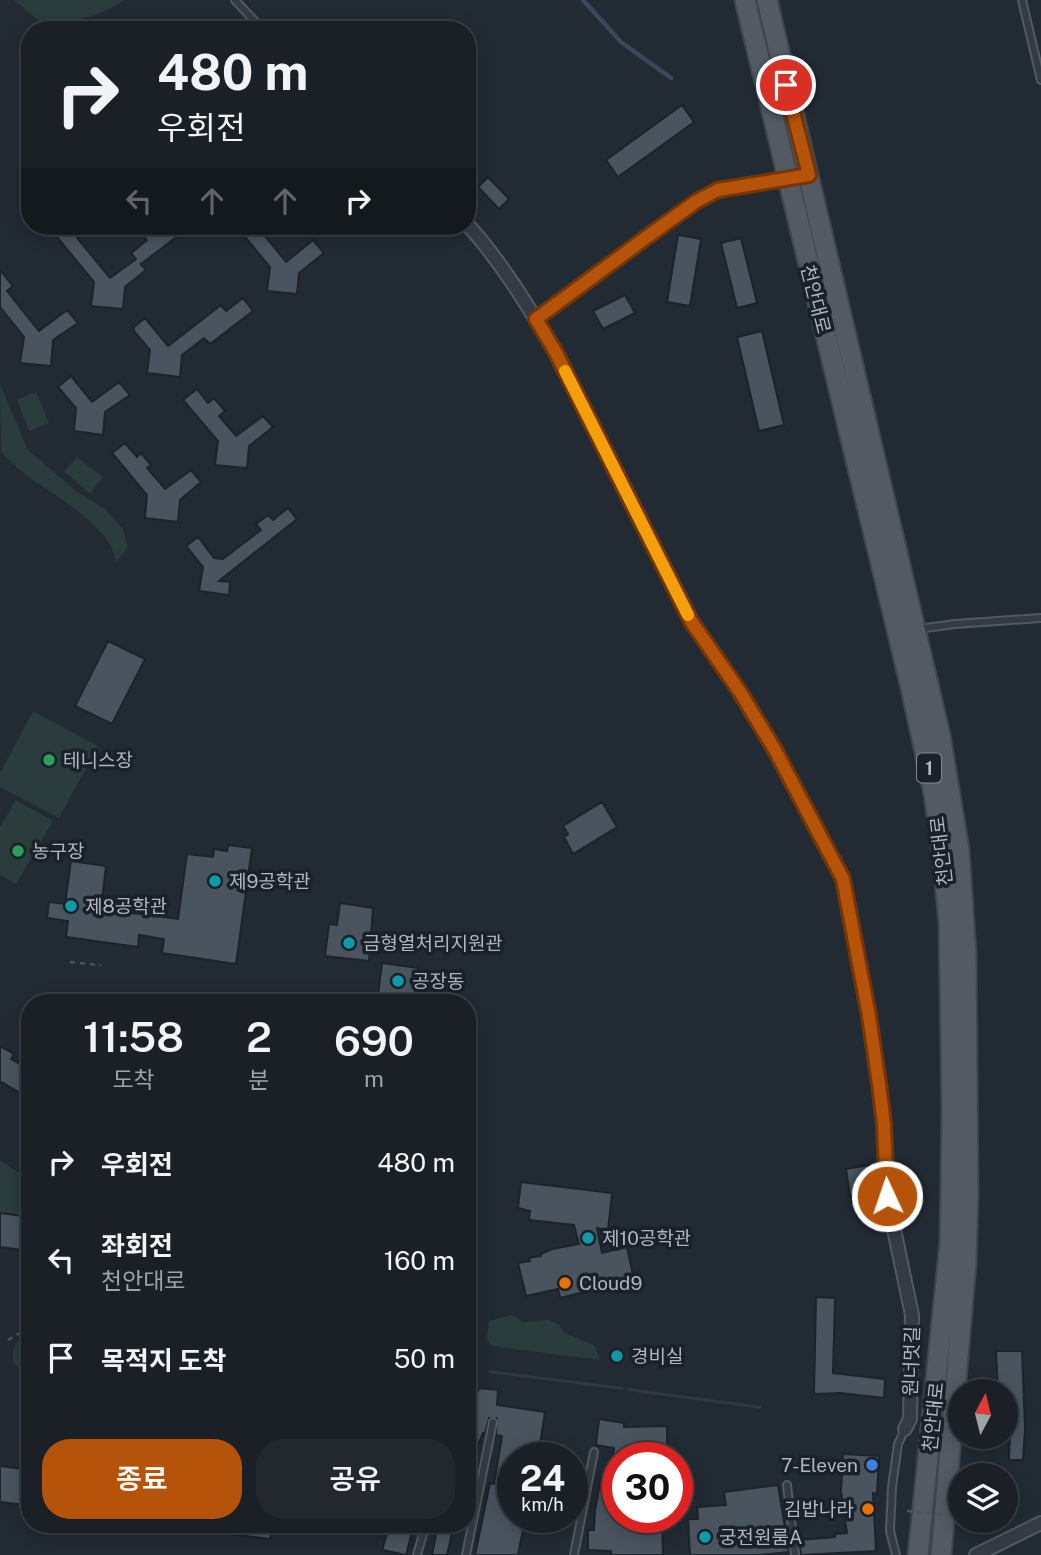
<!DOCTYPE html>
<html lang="ko">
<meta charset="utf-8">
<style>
body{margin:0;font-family:"Public Sans","Noto Sans KR",sans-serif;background:#23282e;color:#f1f3f6;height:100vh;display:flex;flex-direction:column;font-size:26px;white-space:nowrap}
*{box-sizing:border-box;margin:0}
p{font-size:23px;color:#9fa3a7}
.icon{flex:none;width:38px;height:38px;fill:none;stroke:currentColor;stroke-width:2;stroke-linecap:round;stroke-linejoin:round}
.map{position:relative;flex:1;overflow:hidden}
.sheet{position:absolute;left:21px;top:994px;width:455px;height:539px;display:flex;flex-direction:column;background:#1a2026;border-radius:28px;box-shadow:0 4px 18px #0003,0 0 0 2px #383e43}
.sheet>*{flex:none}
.guide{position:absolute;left:21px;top:21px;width:455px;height:214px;border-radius:28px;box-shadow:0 4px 18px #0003,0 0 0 2px #383e43;background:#1a2026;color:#f1f3f6;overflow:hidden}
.needle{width:46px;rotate:7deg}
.fabs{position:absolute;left:948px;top:1379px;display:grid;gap:14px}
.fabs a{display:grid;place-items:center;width:70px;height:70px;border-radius:50%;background:#1a2026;box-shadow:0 4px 18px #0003,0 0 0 2px #383e43;font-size:35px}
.speed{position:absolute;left:497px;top:1442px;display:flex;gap:14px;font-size:35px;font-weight:700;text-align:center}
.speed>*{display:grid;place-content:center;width:91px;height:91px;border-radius:50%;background:#1a2026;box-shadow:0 4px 18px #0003,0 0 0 2px #383e43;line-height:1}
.speed small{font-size:18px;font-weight:400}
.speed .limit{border:10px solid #d22;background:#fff;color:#111}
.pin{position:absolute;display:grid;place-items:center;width:60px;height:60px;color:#fff;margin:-30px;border:4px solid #fff;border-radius:50%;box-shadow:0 2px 7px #0007}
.me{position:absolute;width:77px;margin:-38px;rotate:357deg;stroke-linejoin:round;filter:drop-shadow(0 0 5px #0008)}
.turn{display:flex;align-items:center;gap:24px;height:147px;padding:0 21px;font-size:32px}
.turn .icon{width:91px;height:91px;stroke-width:2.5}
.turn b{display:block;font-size:49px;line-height:60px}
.lanes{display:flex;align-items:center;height:66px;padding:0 21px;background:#0003;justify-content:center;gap:35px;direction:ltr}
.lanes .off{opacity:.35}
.eta{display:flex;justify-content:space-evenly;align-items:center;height:119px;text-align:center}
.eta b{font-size:42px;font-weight:600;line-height:49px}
.primary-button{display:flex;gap:14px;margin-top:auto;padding:14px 21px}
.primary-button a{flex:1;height:80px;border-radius:28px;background:#b45309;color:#fff;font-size:28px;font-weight:600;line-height:80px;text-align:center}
.primary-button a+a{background:#23282e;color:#f1f3f6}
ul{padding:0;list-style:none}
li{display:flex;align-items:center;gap:21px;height:98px;padding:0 21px}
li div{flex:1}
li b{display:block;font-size:26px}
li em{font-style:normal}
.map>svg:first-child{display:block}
.green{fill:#2a3c3b}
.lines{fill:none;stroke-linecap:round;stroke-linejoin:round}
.stream{stroke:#39485b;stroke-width:4.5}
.building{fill:#4a545f;stroke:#1c232b;stroke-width:2}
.lane-casing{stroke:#525962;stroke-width:10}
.street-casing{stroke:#525962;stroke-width:16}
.primary-casing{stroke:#3e454e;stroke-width:23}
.path{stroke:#485759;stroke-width:2.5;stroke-dasharray:5 5;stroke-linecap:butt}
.lane{stroke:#353b44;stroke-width:6}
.street{stroke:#353b44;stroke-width:12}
.primary{stroke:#535a64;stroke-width:19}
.path-bridge{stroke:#485759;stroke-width:2.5;stroke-dasharray:5 5;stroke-linecap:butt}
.route-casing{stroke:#753606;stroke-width:18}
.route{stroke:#b45309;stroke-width:12}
.slow{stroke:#f59e0b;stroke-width:12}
.leisure-dot{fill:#2e9e5b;stroke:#1a2129;stroke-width:2.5}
.culture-dot{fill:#0f9aa8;stroke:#1a2129;stroke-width:2.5}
.food-dot{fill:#e8710a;stroke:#1a2129;stroke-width:2.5}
.shop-dot{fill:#3f7fe0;stroke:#1a2129;stroke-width:2.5}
.labels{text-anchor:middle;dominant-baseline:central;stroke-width:7;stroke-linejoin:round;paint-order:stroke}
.shield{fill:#1a2129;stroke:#828993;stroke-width:2}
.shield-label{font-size:18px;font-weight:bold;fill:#afb6c1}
.street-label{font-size:19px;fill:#afb6c1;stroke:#1a2129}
.poi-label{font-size:19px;fill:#afb6c1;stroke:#1a2129;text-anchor:start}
</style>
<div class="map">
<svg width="1041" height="1555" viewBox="0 0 1041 1555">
<rect width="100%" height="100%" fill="#222a33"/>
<path class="green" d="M 14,0 L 124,0 C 100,17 73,21 45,26 Z
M 0,384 L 28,450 L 76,491 L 105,509 L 123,529 L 128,547 L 116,562 C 114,555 112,547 108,541 C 80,503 31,486 1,452 Z
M 36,392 L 49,423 L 29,431 L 17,400 Z
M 77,457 L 103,477 L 90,494 L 64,471 Z
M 33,711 L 98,746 L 59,818 L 0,787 L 0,773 Z
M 16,800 L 53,821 L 16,884 L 0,875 L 0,827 Z
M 0,1161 L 20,1173 L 30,1175 L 30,1217 L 0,1213 Z
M 512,1315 L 523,1322 L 549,1320 L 559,1325 L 565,1333 L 595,1346 L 600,1360 L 492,1346 L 487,1340 L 489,1321 Z
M 30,1332 L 30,1388 L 26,1376 L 13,1362 C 12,1346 16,1340 30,1332 Z
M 489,1370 L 623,1387 L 623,1390 L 489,1373 Z
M 628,1388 L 762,1406 L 761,1409 L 628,1391 Z"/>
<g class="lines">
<path class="stream" d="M 583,0 L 621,42 L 671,78"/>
</g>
<path class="building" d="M 682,105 L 694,122 L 618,177 L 606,160 Z
M 488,177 L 509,199 L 499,209 L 478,187 Z
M 48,226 L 82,226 L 73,233 L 110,278 L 136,259 L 131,253 L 147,240 L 141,233 L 150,226 L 155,226 L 159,230 L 165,226 L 191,226 L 141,264 L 140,263 L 146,270 L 125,287 L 123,309 L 91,306 L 94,282 Z
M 236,226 L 257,226 L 286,262 L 313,240 L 324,253 L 299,273 L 297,294 L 267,291 L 270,267 Z
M 678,235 L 701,239 L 690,306 L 667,302 Z
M 741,238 L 757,303 L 737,308 L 721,243 Z
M 0,270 L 13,286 L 7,291 L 39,331 L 67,310 L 78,323 L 53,340 L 51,366 L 20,363 L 24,337 L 0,307 Z
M 625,295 L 635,313 L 603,329 L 593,311 Z
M 243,298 L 253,311 L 210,344 L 204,338 L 182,355 L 180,377 L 147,373 L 150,350 L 134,331 L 134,327 L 145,318 L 168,346 L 221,305 L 226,311 Z
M 762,331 L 784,425 L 759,431 L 737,337 Z
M 71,376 L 92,402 L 119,382 L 130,395 L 105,412 L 103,435 L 74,431 L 76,408 L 58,387 Z
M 197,389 L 208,403 L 214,398 L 225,411 L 219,416 L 236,436 L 263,416 L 273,427 L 249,446 L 247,468 L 215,465 L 218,441 L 183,400 Z
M 125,443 L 137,457 L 141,453 L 151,465 L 147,468 L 165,489 L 191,470 L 201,482 L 180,500 L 178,522 L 145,518 L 147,495 L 112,453 Z
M 288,508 L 297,519 L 219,581 L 230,582 L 229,595 L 199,591 L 203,567 L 186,546 L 198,537 L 214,558 L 223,559 L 261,530 L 256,524 L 268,515 L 273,520 Z
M 108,641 L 145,659 L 112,724 L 75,706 Z
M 602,802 L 617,827 L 573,854 L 564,837 L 568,834 L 563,826 Z
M 228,845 L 252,848 L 236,964 L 162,953 L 164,939 L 139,935 L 138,947 L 66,937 L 68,921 L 47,918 L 49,902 L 65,904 L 71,861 L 106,866 L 101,909 L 178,919 L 187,854 L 213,857 L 214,849 L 227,851 Z
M 340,903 L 373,908 L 369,961 L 325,956 L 329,924 L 337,925 Z
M 382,963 L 418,968 L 414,1003 L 377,1003 Z
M 0,1046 L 14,1054 L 11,1059 L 30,1069 L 30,1079 L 22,1094 L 0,1081 Z
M 870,1165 L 875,1193 L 850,1196 L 846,1169 Z
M 521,1182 L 612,1193 L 608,1230 L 597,1228 L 602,1253 L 627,1247 L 634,1280 L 560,1298 L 558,1289 L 526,1296 L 518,1263 L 530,1261 L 529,1258 L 541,1256 L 541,1254 L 552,1249 L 579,1244 L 574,1225 L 529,1220 L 530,1211 L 518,1208 Z
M 0,1213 L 30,1217 L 30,1251 L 0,1247 Z
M 816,1297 L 835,1298 L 833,1373 L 885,1379 L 884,1398 L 840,1393 L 814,1394 Z
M 996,1351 L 1022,1351 L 1025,1429 L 1023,1460 L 1009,1460 L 1010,1429 L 1006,1429 L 1006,1391 L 998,1391 Z
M 479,1388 L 498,1390 L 497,1405 L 545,1412 L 538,1458 L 513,1458 L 513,1523 L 524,1525 L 518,1555 L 475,1555 L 490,1483 L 494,1484 L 502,1436 L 496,1435 L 497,1418 L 489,1418 L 485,1434 L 483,1433 L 467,1470 L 467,1416 Z
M 599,1419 L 624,1423 L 624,1427 L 667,1426 L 667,1455 L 613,1456 L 614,1448 L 596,1445 Z
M 843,1454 L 879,1456 L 877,1494 L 873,1493 L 876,1551 L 801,1555 L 799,1540 L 835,1537 L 835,1534 L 847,1533 L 841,1492 Z
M 980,1462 L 999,1464 L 998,1475 L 978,1475 Z
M 0,1466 L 30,1470 L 25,1505 L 0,1502 Z
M 601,1478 L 618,1481 L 618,1517 L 662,1517 L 663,1555 L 611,1555 L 611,1551 L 588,1550 L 588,1530 L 594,1530 L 595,1510 Z
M 778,1485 L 789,1552 L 759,1555 L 690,1555 L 688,1519 L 698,1519 L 697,1507 L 726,1505 L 724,1492 Z
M 206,1524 L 272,1524 L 270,1539 L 205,1531 Z
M 390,1524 L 414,1524 L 406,1555 L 382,1550 Z
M 438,1524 L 454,1524 L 447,1555 L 432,1555 Z"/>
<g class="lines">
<g class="lane-casing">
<path id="lane" d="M 235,0 L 263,30
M 1022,0 L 1041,80
M 918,629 L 955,624 L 1041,618
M 787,1485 L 795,1555
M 417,1555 L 426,1524
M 466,1555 L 493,1422
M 574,1555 L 594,1452
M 896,1555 L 890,1531 L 892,1487 L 898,1444 L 905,1429"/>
</g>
<g class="street-casing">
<path id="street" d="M 467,224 C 501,261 529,308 555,351 L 692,621 L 740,692 L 775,750 L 843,879 L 869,1016 L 879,1084 L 884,1124 L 887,1196 L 912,1315 L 910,1419 L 905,1429
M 536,319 L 655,231 L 697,201 L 718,190 L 809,175
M 976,1555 L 1041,1523"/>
</g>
<g class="primary-casing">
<path id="primary" d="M 745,0 L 911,688 L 934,794 L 942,851 L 949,923 L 952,1114 L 950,1242 L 918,1555
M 767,0 L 940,735 L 959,850 L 966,953 L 968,1195 L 966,1263 L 941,1555"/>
</g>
<path class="path" d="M 70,962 L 101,965
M 8,1340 L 30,1327"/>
<use href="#lane" class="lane"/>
<use href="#street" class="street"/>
<use href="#primary" class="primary"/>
<path class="path-bridge" d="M 907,1511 L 961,1517"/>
</g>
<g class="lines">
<g class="route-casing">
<path id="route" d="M 786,85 L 809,175 L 718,190 L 697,201 L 655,231 L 536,319 L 555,351 L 691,621 L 740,692 L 775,750 L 843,879 L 869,1016 L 879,1084 L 884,1124 L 887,1196"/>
</g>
<use href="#route" class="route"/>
<path class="slow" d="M 565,371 L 688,615"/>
</g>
<g class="leisure-dot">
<circle cx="49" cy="760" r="7"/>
<circle cx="18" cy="851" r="7"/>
</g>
<g class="culture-dot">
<circle cx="215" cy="881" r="7"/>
<circle cx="71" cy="906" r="7"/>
<circle cx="349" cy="943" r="7"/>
<circle cx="398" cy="981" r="7"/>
<circle cx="588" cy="1238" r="7"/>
<circle cx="617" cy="1356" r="7"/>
<circle cx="705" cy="1537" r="7"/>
</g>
<g class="food-dot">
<circle cx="565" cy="1283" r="7"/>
<circle cx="868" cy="1509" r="7"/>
</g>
<circle class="shop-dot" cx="872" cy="1465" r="7"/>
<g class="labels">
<rect class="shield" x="917" y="753.5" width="24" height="29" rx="5"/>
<g class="shield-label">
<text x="929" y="768">1</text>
</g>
<g class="street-label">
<text transform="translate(816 299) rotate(76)">천안대로</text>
<text transform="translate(941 851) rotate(-97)">천안대로</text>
<text transform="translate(911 1361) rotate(-88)">원너멋길</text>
<text transform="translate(933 1417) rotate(-84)">천안대로</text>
</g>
<g class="poi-label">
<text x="63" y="760">테니스장</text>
<text x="32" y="851">농구장</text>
<text x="229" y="881">제9공학관</text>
<text x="85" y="906">제8공학관</text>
<text x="363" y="943">금형열처리지원관</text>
<text x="412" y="981">공장동</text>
<text x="602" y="1238">제10공학관</text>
<text x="579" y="1283">Cloud9</text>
<text x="631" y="1356">경비실</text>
<text x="858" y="1465" text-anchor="end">7-Eleven</text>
<text x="854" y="1509" text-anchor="end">김밥나라</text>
<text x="719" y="1537">궁전원룸A</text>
</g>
</g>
</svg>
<div class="fabs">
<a><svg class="needle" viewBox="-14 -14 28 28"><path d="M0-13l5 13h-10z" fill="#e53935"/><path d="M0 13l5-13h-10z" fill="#9fa3a7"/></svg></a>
<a><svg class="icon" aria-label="layers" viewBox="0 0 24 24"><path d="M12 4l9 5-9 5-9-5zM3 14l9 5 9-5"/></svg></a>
</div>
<div class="speed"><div>24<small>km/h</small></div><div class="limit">30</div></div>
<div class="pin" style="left:786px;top:85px;background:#d93025"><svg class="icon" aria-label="arrive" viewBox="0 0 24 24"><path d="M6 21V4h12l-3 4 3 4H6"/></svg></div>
<svg class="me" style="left:887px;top:1196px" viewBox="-20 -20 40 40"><circle r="17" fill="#b45309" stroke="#fff" stroke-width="3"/><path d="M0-11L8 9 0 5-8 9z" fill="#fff"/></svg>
<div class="guide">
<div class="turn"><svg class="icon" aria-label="right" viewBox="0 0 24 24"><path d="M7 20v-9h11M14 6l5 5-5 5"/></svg><div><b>480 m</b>우회전</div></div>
<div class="lanes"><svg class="icon off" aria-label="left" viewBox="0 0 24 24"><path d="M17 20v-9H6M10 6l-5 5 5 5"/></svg><svg class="icon off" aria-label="ahead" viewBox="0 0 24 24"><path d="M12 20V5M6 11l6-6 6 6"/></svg><svg class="icon off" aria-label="ahead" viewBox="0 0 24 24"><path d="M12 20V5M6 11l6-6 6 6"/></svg><svg class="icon" aria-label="right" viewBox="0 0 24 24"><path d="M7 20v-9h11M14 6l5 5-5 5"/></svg></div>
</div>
<section class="sheet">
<div class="eta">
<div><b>11:58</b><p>도착</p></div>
<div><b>2</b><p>분</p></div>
<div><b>690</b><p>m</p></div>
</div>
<ul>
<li><svg class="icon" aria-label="right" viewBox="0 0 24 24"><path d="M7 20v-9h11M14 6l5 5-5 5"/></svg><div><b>우회전</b></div><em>480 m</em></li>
<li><svg class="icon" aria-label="left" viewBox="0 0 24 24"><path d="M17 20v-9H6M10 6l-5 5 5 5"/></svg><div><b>좌회전</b><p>천안대로</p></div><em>160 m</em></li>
<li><svg class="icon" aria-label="arrive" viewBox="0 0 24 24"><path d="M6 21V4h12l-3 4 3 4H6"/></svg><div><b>목적지 도착</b></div><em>50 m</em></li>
</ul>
<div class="primary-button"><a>종료</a><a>공유</a></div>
</section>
</div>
